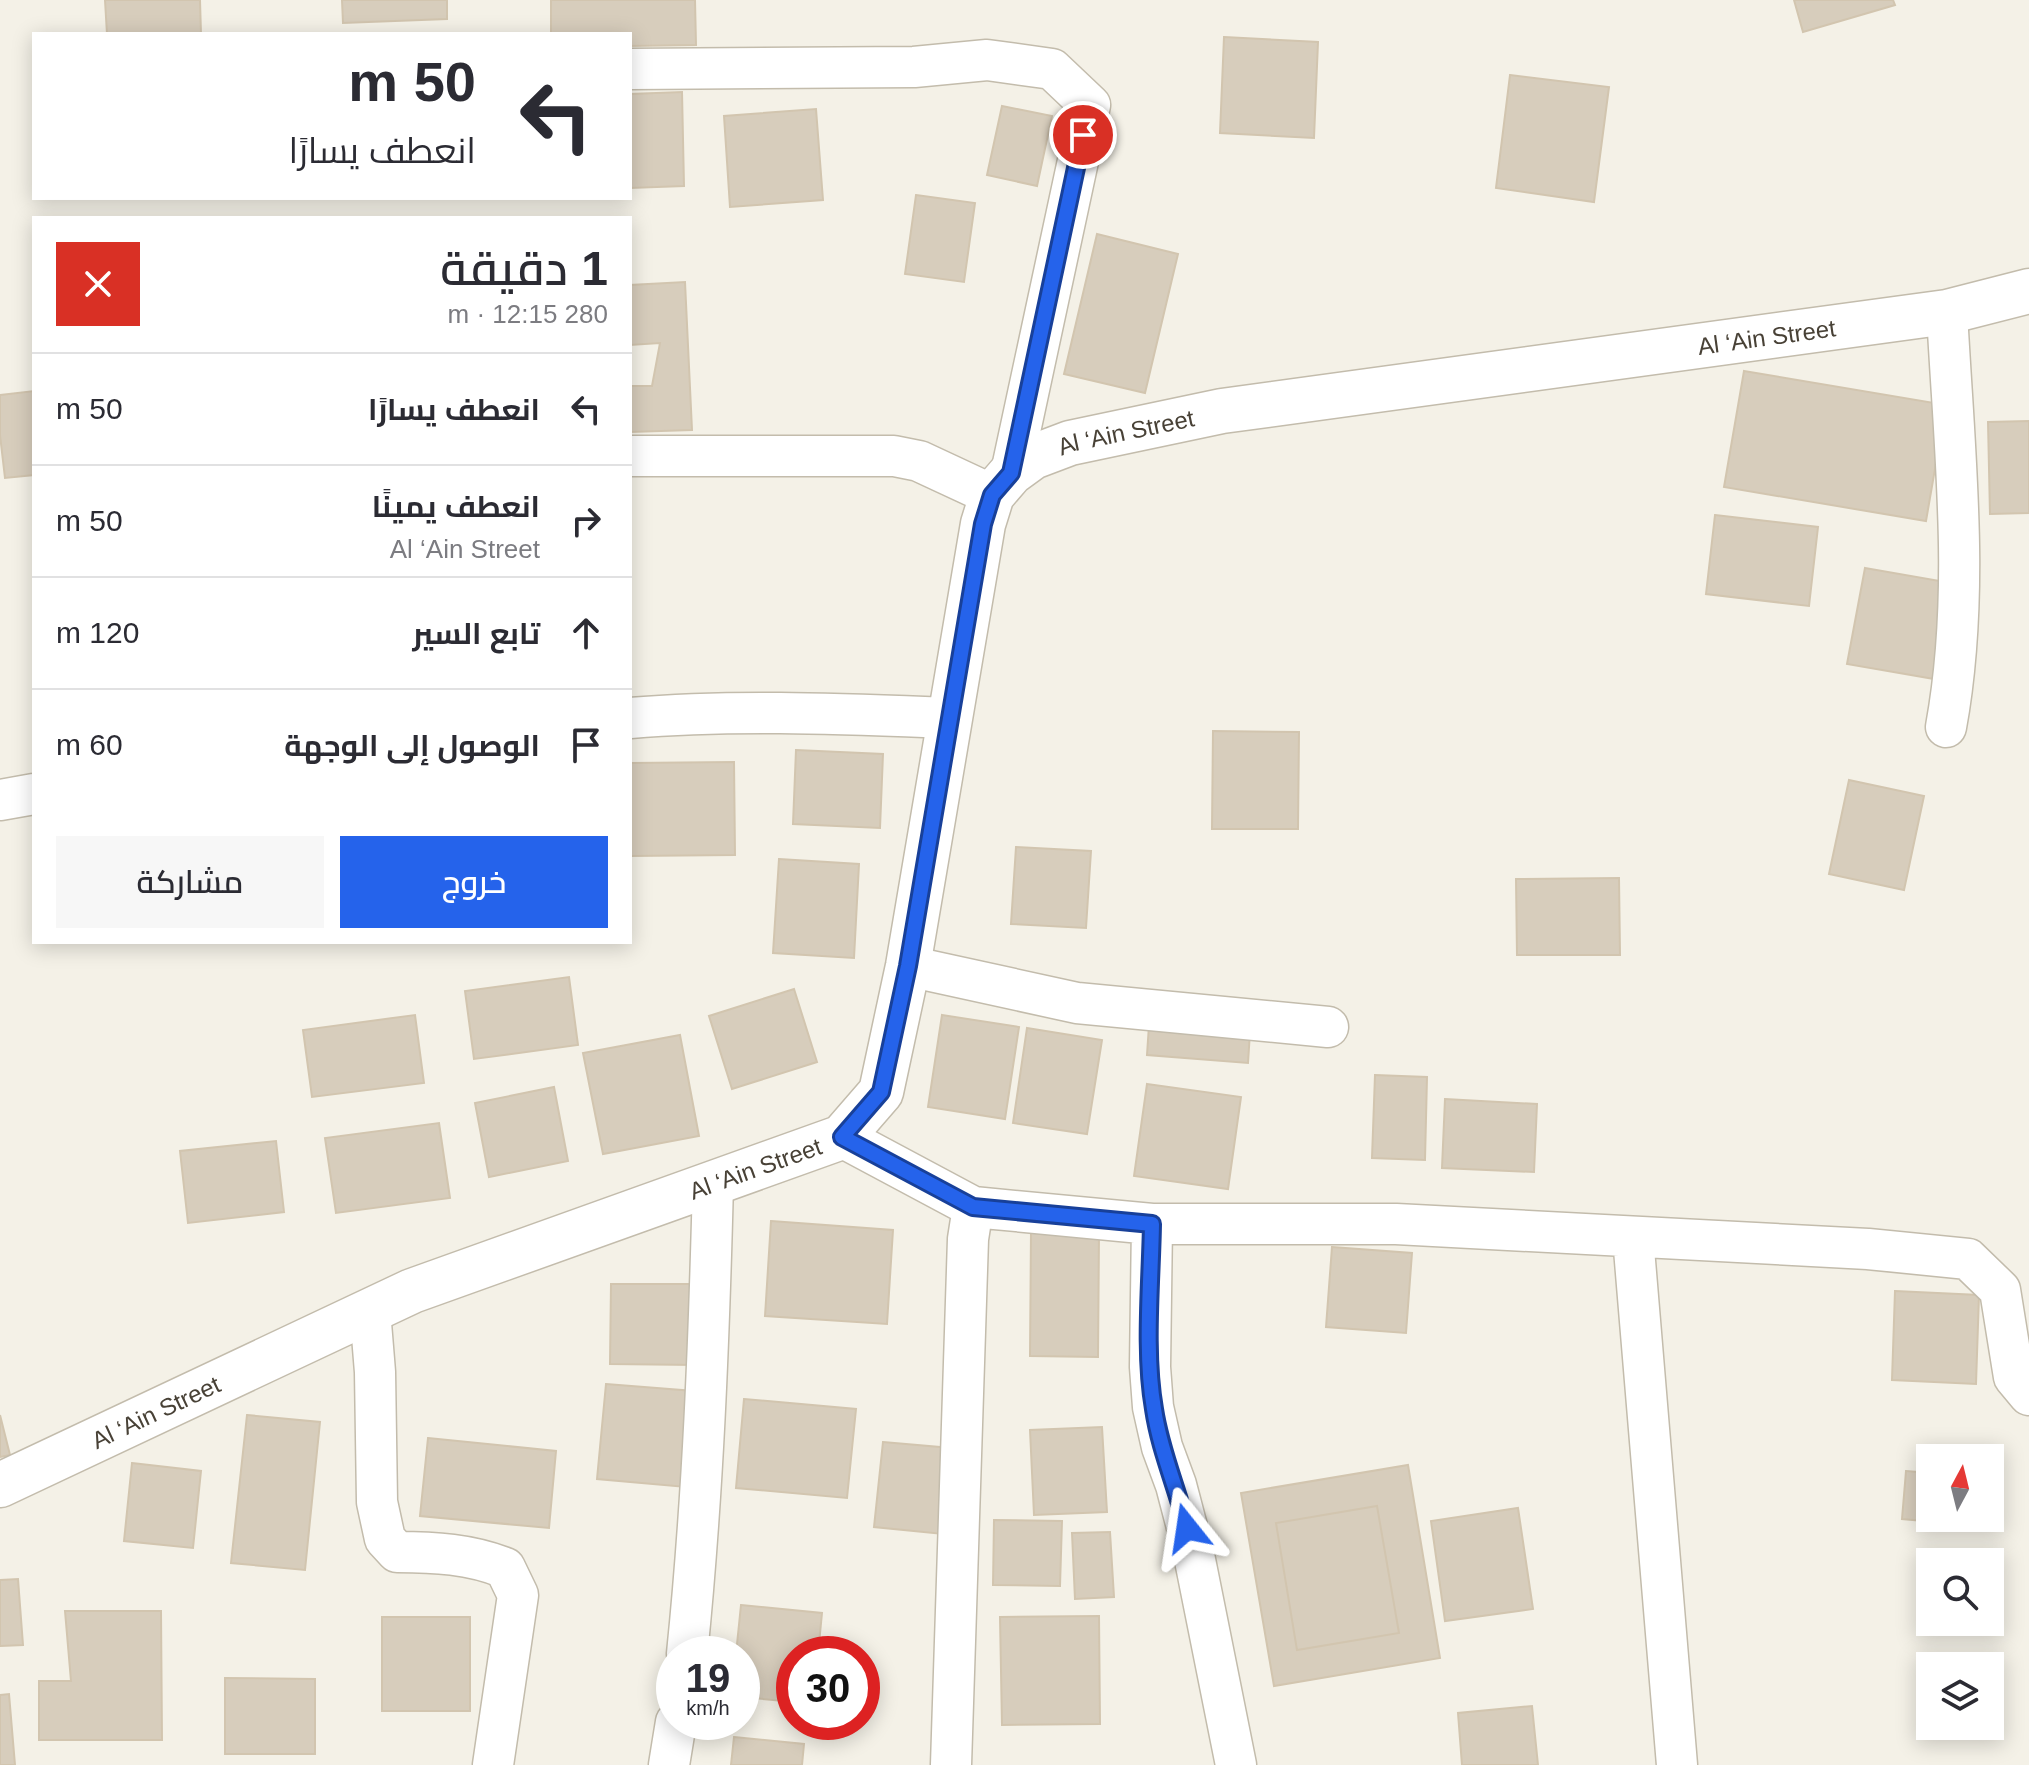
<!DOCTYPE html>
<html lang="ar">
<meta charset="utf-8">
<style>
body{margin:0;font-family:Arial,Cairo,sans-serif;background:#f7f7f7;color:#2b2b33;direction:rtl;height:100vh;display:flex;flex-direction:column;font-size:30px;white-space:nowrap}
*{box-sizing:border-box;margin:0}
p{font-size:26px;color:#7c7c81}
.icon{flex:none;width:44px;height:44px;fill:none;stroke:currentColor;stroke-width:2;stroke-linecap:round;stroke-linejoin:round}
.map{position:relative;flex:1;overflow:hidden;direction:ltr}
.drawer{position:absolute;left:32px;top:216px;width:600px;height:728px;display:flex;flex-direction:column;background:#fff;border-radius:0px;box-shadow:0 4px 20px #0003;direction:rtl}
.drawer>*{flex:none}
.guide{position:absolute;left:32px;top:32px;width:600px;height:168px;border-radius:0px;box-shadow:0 4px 20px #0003;direction:rtl;background:#fff;color:#2b2b33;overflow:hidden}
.needle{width:52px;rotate:7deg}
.fabs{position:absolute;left:1916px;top:1444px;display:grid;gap:16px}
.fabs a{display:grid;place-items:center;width:88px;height:88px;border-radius:0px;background:#fff;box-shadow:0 4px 20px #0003;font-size:40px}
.speed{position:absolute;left:656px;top:1636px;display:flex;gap:16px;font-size:40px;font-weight:700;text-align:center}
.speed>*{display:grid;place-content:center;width:104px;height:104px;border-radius:50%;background:#fff;box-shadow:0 4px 20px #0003;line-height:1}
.speed small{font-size:20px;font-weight:400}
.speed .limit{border:12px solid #d22;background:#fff;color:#111}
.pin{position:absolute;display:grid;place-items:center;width:68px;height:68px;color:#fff;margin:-34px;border:4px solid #fff;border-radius:50%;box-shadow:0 2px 8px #0007}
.me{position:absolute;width:88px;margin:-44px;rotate:345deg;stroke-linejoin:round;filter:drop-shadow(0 0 6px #0008)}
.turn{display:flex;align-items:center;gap:28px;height:168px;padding:0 24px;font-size:36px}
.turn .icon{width:104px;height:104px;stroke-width:2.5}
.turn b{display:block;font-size:56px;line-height:68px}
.round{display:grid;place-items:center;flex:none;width:84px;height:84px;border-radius:0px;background:#f7f7f7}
.headline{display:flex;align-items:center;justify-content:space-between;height:136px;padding:0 24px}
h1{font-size:48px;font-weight:600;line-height:60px}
.primary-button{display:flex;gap:16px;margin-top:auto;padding:16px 24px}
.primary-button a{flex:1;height:92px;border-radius:0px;background:#2563eb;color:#fff;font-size:32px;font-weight:600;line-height:92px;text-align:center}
.primary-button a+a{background:#f7f7f7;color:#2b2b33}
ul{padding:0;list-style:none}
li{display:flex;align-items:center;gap:24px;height:112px;padding:0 24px;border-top:2px solid #e1e1e2}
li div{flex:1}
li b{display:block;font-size:30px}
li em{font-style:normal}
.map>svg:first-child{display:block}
.building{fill:#d7cdbc;stroke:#d2c5af;stroke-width:2;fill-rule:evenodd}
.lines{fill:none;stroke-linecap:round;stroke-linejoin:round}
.minor-casing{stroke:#c3bcac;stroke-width:43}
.tertiary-casing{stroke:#c3bcac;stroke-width:47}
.minor{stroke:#fff;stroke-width:40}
.tertiary{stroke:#fff;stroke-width:44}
.route-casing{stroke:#184099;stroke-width:20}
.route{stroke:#2563eb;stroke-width:14}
.labels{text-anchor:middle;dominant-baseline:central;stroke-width:6;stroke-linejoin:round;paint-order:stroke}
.street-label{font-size:24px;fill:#484136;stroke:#fff}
</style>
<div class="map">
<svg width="2029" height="1765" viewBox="0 0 2029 1765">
<rect width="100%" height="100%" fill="#f4f1e7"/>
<path class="building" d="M 105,0 L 200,0 L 201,34 L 107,34 Z
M 342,0 L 447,0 L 447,19 L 343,23 Z
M 551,0 L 695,0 L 696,45 L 630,46 L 630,34 L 551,34 Z
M 1794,0 L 1893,0 L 1895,5 L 1803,32 Z
M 1224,37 L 1318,42 L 1314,138 L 1220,133 Z
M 1510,75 L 1609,87 L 1594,202 L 1496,188 Z
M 682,92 L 684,186 L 630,188 L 630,94 Z
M 1002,106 L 1052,116 L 1037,186 L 987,175 Z
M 816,109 L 823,200 L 730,207 L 724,116 Z
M 916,195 L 975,203 L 964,282 L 905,274 Z
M 1097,234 L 1178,254 L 1145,393 L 1064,374 Z
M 685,282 L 692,430 L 630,432 L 630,386 L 652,386 L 660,343 L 630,345 L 630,285 Z
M 1744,371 L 1946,405 L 1926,521 L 1724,487 Z
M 34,391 L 34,475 L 5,478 L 0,435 L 0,395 Z
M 2029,421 L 2029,513 L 1990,514 L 1988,422 Z
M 1715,515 L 1818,527 L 1809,606 L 1706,594 Z
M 1865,568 L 1957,584 L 1940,680 L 1847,664 Z
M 1213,731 L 1299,732 L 1298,829 L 1212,829 Z
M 796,750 L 883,754 L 880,828 L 793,824 Z
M 734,762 L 735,855 L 630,856 L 630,763 Z
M 1849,780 L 1924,796 L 1904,890 L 1829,874 Z
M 1016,847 L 1091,851 L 1086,928 L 1011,924 Z
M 779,859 L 859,864 L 854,958 L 773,953 Z
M 1619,878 L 1620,955 L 1517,955 L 1516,879 Z
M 569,977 L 578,1045 L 474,1059 L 465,991 Z
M 794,989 L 817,1062 L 732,1089 L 709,1016 Z
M 415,1015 L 424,1083 L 312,1097 L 303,1030 Z
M 942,1015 L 1019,1027 L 1005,1119 L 928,1107 Z
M 1149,1025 L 1250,1032 L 1248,1063 L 1147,1055 Z
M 1027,1028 L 1102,1040 L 1087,1134 L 1013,1123 Z
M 680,1035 L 699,1136 L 603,1154 L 583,1053 Z
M 1375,1075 L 1427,1077 L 1425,1160 L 1372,1158 Z
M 1147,1084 L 1241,1097 L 1228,1189 L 1134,1176 Z
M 554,1087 L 568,1161 L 489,1177 L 475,1103 Z
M 1445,1099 L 1537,1104 L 1534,1172 L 1442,1168 Z
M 439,1123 L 450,1198 L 336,1213 L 325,1138 Z
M 276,1141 L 284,1212 L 188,1223 L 180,1151 Z
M 771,1221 L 893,1230 L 887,1324 L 765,1316 Z
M 1031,1232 L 1099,1233 L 1098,1357 L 1030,1356 Z
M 1332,1247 L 1412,1253 L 1406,1333 L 1326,1327 Z
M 611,1284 L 697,1284 L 696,1365 L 610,1364 Z
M 1895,1291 L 1979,1295 L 1976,1384 L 1892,1380 Z
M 606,1384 L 694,1391 L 686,1487 L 597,1479 Z
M 744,1399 L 856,1409 L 847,1498 L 736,1488 Z
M 0,1415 L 10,1455 L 0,1457 Z
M 247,1415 L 320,1422 L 305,1570 L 231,1563 Z
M 1102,1427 L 1107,1512 L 1034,1515 L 1030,1430 Z
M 428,1438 L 556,1451 L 549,1528 L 420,1516 Z
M 883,1442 L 951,1448 L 943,1534 L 874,1527 Z
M 132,1463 L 201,1471 L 193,1548 L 124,1541 Z
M 1408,1465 L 1440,1658 L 1274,1686 L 1241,1493 ZM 1377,1506 L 1399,1633 L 1297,1650 L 1276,1523 Z
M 1906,1471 L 1930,1473 L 1930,1518 L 1959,1518 L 1958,1524 L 1902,1519 Z
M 1377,1506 L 1399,1633 L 1297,1650 L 1276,1523 Z
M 1518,1508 L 1533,1609 L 1445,1621 L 1431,1521 Z
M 994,1520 L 1062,1521 L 1060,1586 L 993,1585 Z
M 1110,1532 L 1114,1597 L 1075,1599 L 1072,1533 Z
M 18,1579 L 23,1645 L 0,1646 L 0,1580 Z
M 741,1605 L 822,1613 L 818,1654 L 794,1654 L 794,1702 L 742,1697 L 742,1654 L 736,1654 Z
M 65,1611 L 161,1611 L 162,1740 L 39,1740 L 39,1681 L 71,1681 Z
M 1099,1616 L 1100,1724 L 1002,1725 L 1000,1617 Z
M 382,1617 L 470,1617 L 470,1711 L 382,1711 Z
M 225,1678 L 315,1679 L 315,1754 L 225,1754 Z
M 9,1694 L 15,1765 L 0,1765 L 0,1695 Z
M 1532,1706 L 1538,1765 L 1462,1765 L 1458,1713 Z
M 734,1737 L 804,1744 L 802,1765 L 731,1765 Z"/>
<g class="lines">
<g class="minor-casing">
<path id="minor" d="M 630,69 L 914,67 L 987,60 L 1052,69 L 1090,105 L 1011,473
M 630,456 L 894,456 L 919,461 L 992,495
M 630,718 C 736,709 844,714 950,718
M 1946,727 C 1971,590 1954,450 1947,312
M 0,800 L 34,794
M 908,966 L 1077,1003 L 1328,1027
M 842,1137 L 973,1207 L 1152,1224 L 1396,1224 L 1868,1249 L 1968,1259 L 2000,1290 L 2014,1377 L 2029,1395
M 1152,1224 L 1150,1367 L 1153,1407 L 1162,1447 L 1176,1485 L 1193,1550 L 1236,1765
M 1633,1237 L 1677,1765
M 370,1311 L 375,1372 L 377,1502 L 385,1539 L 397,1552 C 434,1552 471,1554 505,1568 L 518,1595 L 493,1765
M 687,1654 C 703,1497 709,1341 713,1183
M 669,1765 L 676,1722
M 951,1765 L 968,1239 L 973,1207"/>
</g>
<g class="tertiary-casing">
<g id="tertiary">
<path id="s1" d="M 0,1485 L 412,1291 L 842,1137 L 881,1092 L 908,966 L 983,524 L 992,495 L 1011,473 L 1033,457 L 1070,443 L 1222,411 L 1947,312 L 2029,291"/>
</g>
</g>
<use href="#minor" class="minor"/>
<use href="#tertiary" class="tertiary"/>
</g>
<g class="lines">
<g class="route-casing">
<path id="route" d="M 1083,135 L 1011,473 L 992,495 L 983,524 L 908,966 L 881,1092 L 842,1137 L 973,1207 L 1152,1224 C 1151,1282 1144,1352 1154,1409 C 1160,1450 1177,1488 1187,1528"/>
</g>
<use href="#route" class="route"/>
</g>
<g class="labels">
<g class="street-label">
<text stroke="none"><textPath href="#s1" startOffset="2380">Al ‘Ain Street</textPath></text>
<text stroke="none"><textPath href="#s1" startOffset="1732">Al ‘Ain Street</textPath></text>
<text stroke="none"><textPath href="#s1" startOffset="820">Al ‘Ain Street</textPath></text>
<text stroke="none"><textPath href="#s1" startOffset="172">Al ‘Ain Street</textPath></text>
</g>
</g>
</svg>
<div class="fabs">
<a><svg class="needle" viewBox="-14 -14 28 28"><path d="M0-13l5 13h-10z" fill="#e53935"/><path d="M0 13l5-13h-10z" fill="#7c7c81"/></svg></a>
<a><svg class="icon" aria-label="search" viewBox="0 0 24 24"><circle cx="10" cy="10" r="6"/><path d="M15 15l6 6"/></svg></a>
<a><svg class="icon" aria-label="layers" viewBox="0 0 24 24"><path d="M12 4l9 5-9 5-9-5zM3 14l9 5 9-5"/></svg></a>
</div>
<div class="speed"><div>19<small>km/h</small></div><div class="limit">30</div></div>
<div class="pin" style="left:1083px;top:135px;background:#d93025"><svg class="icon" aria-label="arrive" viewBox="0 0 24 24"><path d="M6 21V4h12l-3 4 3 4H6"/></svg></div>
<svg class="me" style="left:1187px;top:1528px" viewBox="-20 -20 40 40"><path d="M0-17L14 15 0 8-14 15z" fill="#2563eb" stroke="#fff" stroke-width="4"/></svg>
<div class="guide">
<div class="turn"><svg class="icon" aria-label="left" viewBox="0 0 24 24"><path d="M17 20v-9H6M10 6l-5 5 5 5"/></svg><div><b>50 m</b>انعطف يسارًا</div></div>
</div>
<section class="drawer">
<div class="headline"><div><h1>1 دقيقة</h1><p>280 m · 12:15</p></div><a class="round" style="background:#d93025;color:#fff"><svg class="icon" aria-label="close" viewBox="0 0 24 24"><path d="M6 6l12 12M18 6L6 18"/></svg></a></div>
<ul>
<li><svg class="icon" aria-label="left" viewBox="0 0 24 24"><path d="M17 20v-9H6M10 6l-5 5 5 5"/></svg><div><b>انعطف يسارًا</b></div><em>50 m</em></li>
<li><svg class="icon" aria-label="right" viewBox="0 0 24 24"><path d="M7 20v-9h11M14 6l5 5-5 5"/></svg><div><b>انعطف يمينًا</b><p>Al ‘Ain Street</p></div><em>50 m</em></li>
<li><svg class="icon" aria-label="ahead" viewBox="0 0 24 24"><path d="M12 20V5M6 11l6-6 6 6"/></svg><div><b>تابع السير</b></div><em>120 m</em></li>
<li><svg class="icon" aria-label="arrive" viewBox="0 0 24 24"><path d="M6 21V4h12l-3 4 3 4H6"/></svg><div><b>الوصول إلى الوجهة</b></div><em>60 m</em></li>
</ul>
<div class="primary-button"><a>خروج</a><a>مشاركة</a></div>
</section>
</div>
